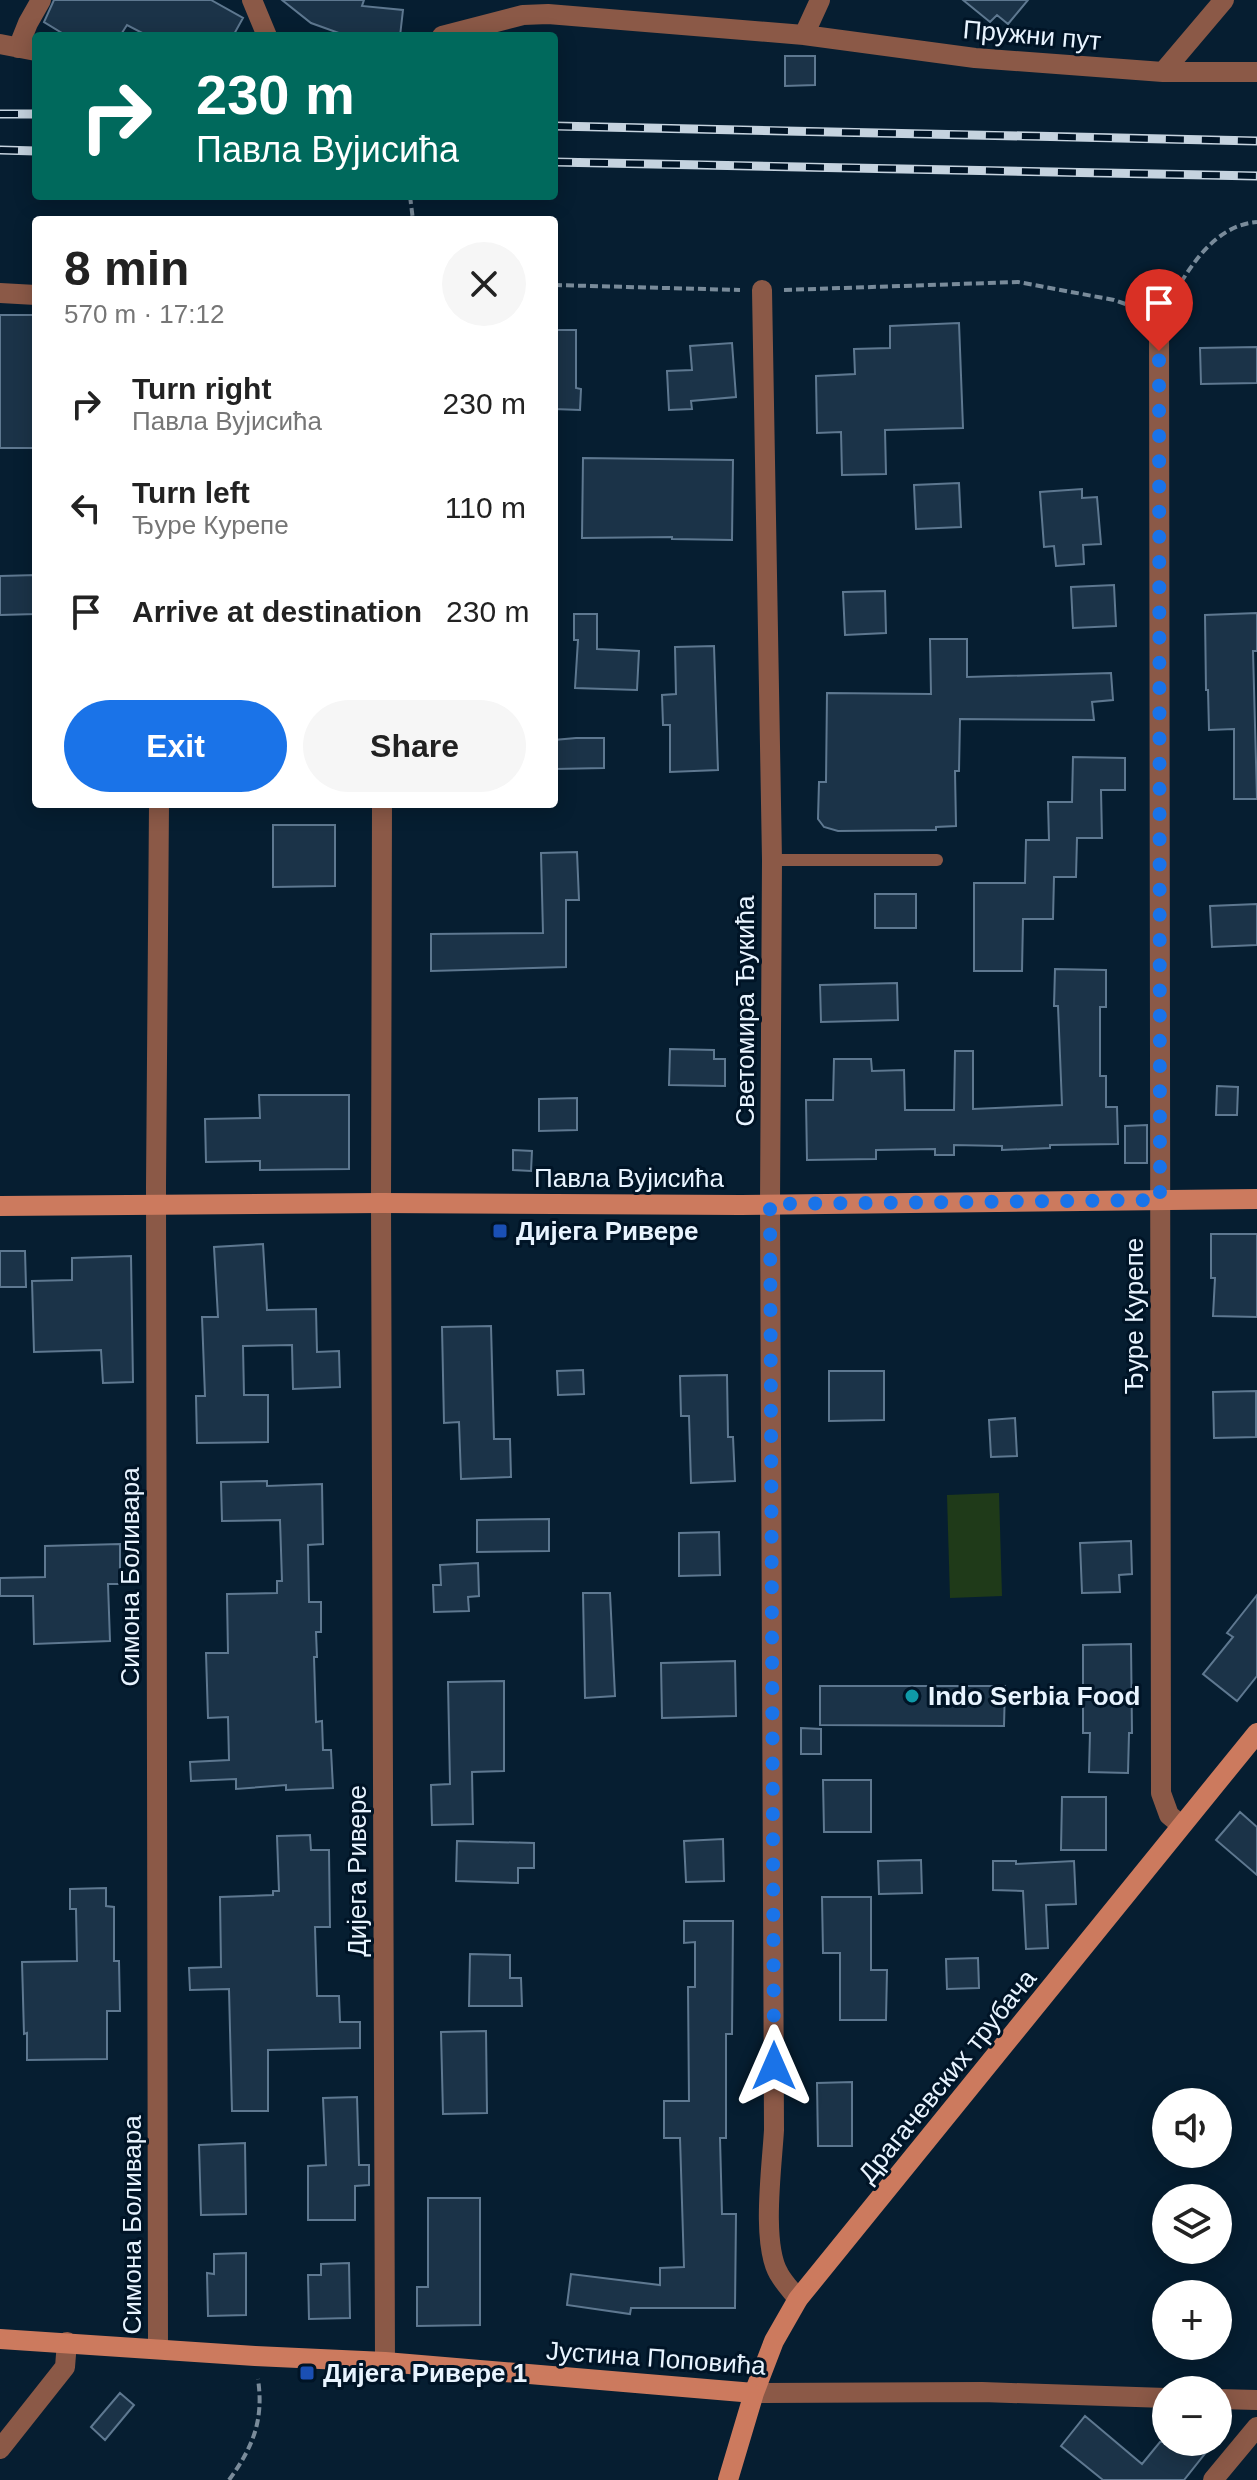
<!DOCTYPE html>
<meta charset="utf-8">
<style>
body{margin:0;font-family:Helvetica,sans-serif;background:#f6f6f6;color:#222;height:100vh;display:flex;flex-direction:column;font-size:30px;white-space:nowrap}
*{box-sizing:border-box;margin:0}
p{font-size:26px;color:#767676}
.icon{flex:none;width:44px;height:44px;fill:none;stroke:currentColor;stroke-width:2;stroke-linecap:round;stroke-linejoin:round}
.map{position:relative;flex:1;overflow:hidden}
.details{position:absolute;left:32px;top:216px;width:526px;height:592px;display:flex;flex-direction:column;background:#fff;border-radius:8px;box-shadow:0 4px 20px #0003}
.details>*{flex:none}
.top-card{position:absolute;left:32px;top:32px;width:526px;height:168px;border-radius:8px;box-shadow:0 4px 20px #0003;background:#00695c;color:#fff;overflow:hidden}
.controls{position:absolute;left:1152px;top:2088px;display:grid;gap:16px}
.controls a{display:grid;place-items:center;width:80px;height:80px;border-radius:50%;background:#fff;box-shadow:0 4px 20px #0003;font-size:40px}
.pin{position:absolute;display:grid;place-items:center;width:68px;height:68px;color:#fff;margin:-82px -34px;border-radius:50% 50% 50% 0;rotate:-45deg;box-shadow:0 0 8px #0007}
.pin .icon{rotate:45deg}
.me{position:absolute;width:88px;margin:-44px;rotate:0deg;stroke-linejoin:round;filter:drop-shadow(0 0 6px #0008)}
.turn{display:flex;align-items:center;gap:28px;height:168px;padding:0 32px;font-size:36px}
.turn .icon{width:104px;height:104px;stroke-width:2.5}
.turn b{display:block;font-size:56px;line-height:68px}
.round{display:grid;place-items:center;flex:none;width:84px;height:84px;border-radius:42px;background:#f6f6f6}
.overview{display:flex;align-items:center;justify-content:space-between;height:136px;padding:0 32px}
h1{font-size:48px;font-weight:600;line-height:60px}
.action{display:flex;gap:16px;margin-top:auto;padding:16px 32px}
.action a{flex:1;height:92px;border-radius:48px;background:#1a73e8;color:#fff;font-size:32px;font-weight:600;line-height:92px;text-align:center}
.action a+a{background:#f6f6f6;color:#222}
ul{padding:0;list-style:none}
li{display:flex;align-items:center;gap:24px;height:104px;padding:0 32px}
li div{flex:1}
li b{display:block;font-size:30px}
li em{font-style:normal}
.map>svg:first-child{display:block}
.green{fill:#1f3a19}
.building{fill:#1b3348;stroke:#5e7890;stroke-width:2}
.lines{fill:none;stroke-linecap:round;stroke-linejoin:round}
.path{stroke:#798b9a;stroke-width:4;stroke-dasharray:8 4;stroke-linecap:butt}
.lane{stroke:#8b5947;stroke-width:12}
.street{stroke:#8b5947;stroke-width:20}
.secondary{stroke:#cc7a5e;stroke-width:20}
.rail-casing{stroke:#c5d3df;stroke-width:9}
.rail{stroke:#001426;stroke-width:6;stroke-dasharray:18;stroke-linecap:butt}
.route{stroke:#1a73e8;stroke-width:14;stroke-dasharray:0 25.2}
.transit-dot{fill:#1a4fb4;stroke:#001426;stroke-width:3}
.culture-dot{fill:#0f9aa8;stroke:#001426;stroke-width:3}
.labels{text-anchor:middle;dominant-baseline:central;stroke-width:6;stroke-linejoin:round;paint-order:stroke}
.street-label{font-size:26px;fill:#e8f4ff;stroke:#001426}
.poi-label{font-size:26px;font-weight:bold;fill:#e8f4ff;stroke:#001426;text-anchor:start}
</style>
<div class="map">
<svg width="1257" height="2480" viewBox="0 0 1257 2480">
<rect width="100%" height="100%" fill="#061e31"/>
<path class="green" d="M 999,1493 L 1002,1596 L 950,1598 L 947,1495 Z"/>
<path class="building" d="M 54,0 L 211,0 L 243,18 L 233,36 L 148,36 L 127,25 L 120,36 L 67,36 L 44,22 Z
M 282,0 L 364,0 L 362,6 L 403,10 L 400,36 L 351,34 L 347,36 L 311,23 Z
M 963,0 L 1028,0 L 1008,24 L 997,15 L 990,22 Z
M 785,56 L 815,56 L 815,85 L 785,86 Z
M 0,315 L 36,315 L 36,448 L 0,448 Z
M 959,323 L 963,428 L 885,430 L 886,474 L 842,475 L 841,432 L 817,433 L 816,376 L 855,374 L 854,349 L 890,348 L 890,326 Z
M 554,330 L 576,330 L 576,388 L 581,389 L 580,410 L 554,409 Z
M 732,343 L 736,397 L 691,401 L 692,409 L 669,410 L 667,371 L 692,370 L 690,346 Z
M 1257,347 L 1257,383 L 1201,384 L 1200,348 Z
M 583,458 L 733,460 L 732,540 L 672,539 L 672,537 L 582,538 Z
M 959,483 L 961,527 L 916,529 L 914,485 Z
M 1082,489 L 1082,498 L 1097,497 L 1101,544 L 1083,545 L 1084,564 L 1056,566 L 1054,546 L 1044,547 L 1040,492 Z
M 36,575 L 36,614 L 0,615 L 0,576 Z
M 1114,585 L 1116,626 L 1073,628 L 1071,587 Z
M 885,591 L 886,633 L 845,635 L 843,592 Z
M 1257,613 L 1257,651 L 1253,651 L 1257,799 L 1234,799 L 1234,729 L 1209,730 L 1208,690 L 1206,690 L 1205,615 Z
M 574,614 L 597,614 L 597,649 L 639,651 L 637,690 L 575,688 L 578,640 L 574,640 Z
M 930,639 L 967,639 L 967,677 L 1111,673 L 1113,700 L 1092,702 L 1094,720 L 960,719 L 959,771 L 955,771 L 956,826 L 936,827 L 936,830 L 838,831 L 824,827 L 818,819 L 819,782 L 826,782 L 827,693 L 931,694 Z
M 714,646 L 718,770 L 670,772 L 670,725 L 663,725 L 662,695 L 676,694 L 675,647 Z
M 576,738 L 604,738 L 604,768 L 554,769 L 554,740 Z
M 1073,757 L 1125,758 L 1125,790 L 1101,790 L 1102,838 L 1077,838 L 1076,877 L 1054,877 L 1053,919 L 1023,919 L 1022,971 L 974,971 L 974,883 L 1025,883 L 1026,840 L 1049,840 L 1048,802 L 1072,802 Z
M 273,825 L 335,825 L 335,886 L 273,887 Z
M 577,852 L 579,900 L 566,900 L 566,967 L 431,971 L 431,934 L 543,933 L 541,853 Z
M 875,894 L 916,894 L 916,928 L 875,928 Z
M 1257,904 L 1257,945 L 1212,947 L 1210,906 Z
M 1055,969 L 1106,970 L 1106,1007 L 1100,1007 L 1100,1076 L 1106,1076 L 1106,1107 L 1117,1107 L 1118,1144 L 1050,1145 L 1050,1148 L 1002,1150 L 1002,1146 L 954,1145 L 954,1155 L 935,1155 L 935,1149 L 876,1150 L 876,1159 L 807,1160 L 806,1100 L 833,1100 L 834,1059 L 871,1059 L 872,1071 L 904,1070 L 905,1110 L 954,1110 L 955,1051 L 973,1051 L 973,1109 L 1062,1105 L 1058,1006 L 1054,1006 Z
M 897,983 L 898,1020 L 821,1022 L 820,985 Z
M 670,1049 L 714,1050 L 714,1059 L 725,1059 L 725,1086 L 669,1085 Z
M 1217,1086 L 1238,1087 L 1237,1115 L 1216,1115 Z
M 259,1095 L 349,1095 L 349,1169 L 260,1170 L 260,1161 L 206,1162 L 205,1119 L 260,1118 Z
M 577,1098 L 577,1130 L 539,1131 L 539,1099 Z
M 1147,1125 L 1147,1163 L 1125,1163 L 1125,1126 Z
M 513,1150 L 532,1151 L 531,1171 L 513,1170 Z
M 1211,1234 L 1257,1234 L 1257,1317 L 1213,1316 L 1215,1278 L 1211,1278 Z
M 263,1244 L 267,1310 L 316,1309 L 317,1352 L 339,1351 L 340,1387 L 293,1389 L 292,1345 L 243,1346 L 244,1395 L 268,1395 L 268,1442 L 197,1443 L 196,1396 L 205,1396 L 202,1317 L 218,1317 L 214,1247 Z
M 0,1251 L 25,1251 L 26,1287 L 0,1287 Z
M 131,1256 L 133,1382 L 103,1383 L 101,1350 L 34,1352 L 32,1281 L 72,1280 L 72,1258 Z
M 491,1326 L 494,1439 L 510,1439 L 511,1477 L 461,1479 L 459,1422 L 444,1423 L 442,1327 Z
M 583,1370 L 584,1394 L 558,1395 L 557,1371 Z
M 829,1371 L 884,1371 L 884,1420 L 829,1421 Z
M 727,1375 L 728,1437 L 733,1437 L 735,1481 L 691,1483 L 689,1416 L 681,1416 L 680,1376 Z
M 1256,1391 L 1256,1437 L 1214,1438 L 1213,1392 Z
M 1015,1418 L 1017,1456 L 991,1457 L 989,1420 Z
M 267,1481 L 267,1486 L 322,1484 L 323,1544 L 308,1545 L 309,1602 L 321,1602 L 321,1632 L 316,1632 L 317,1657 L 314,1657 L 316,1722 L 322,1721 L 323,1750 L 331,1750 L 333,1788 L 286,1790 L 286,1785 L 236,1789 L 236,1779 L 191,1781 L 190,1762 L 229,1760 L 228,1717 L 208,1718 L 206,1653 L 228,1653 L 227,1594 L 277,1593 L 277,1581 L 282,1581 L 280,1520 L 222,1521 L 221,1482 Z
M 549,1519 L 549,1551 L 477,1552 L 477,1520 Z
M 719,1532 L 720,1575 L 679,1576 L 679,1533 Z
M 1131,1541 L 1132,1574 L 1119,1575 L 1120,1592 L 1082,1593 L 1080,1543 Z
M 120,1544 L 120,1584 L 108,1584 L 110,1641 L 34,1644 L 33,1596 L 0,1596 L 0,1578 L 45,1577 L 45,1546 Z
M 478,1563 L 479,1596 L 468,1597 L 469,1611 L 434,1612 L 433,1585 L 441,1585 L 440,1565 Z
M 583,1593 L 610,1593 L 615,1696 L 585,1698 Z
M 1257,1595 L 1257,1676 L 1237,1701 L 1203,1674 L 1233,1637 L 1227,1633 Z
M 1131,1644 L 1132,1733 L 1129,1733 L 1128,1773 L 1089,1772 L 1090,1733 L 1083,1733 L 1083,1645 Z
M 735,1661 L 736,1716 L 662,1718 L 661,1663 Z
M 504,1681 L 504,1771 L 472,1772 L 473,1824 L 432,1825 L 431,1785 L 450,1784 L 448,1682 Z
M 820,1686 L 1005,1686 L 1004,1726 L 820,1725 Z
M 801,1728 L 821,1729 L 821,1754 L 801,1754 Z
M 823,1780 L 871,1780 L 871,1832 L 824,1832 Z
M 1062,1797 L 1106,1797 L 1106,1850 L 1061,1850 Z
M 1240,1812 L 1257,1827 L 1257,1875 L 1216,1840 Z
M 310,1835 L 311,1850 L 329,1850 L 330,1927 L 315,1927 L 317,1996 L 339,1996 L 340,2022 L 360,2022 L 360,2048 L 268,2050 L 268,2111 L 232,2111 L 229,1989 L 190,1990 L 189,1968 L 221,1967 L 220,1897 L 273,1895 L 273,1891 L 279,1891 L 277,1836 Z
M 723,1839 L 724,1881 L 686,1882 L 684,1841 Z
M 457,1841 L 534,1843 L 534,1868 L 518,1868 L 518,1883 L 456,1881 Z
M 921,1860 L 922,1893 L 879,1894 L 878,1861 Z
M 993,1861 L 1016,1861 L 1016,1864 L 1074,1861 L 1076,1904 L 1046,1905 L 1048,1948 L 1026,1949 L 1023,1891 L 993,1890 Z
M 106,1888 L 106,1906 L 114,1907 L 114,1961 L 119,1961 L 120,2011 L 107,2011 L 107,2059 L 27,2060 L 27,2033 L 24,2034 L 22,1962 L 77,1961 L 76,1909 L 70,1909 L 70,1889 Z
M 822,1897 L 871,1897 L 871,1970 L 887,1970 L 886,2020 L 840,2020 L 840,1953 L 823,1953 Z
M 684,1921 L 733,1921 L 732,2034 L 726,2034 L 726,2138 L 720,2138 L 722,2214 L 736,2214 L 735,2308 L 631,2308 L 630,2314 L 567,2305 L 571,2274 L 660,2285 L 660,2268 L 684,2267 L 680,2138 L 664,2138 L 664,2101 L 689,2101 L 688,1987 L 695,1987 L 695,1942 L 684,1943 Z
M 470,1954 L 510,1955 L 510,1978 L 521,1978 L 522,2006 L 469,2006 Z
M 978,1958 L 979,1988 L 947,1989 L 946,1959 Z
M 486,2031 L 487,2113 L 443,2114 L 441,2032 Z
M 852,2082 L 852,2146 L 818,2146 L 817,2083 Z
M 357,2097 L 359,2165 L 369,2165 L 369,2185 L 355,2186 L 355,2220 L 308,2220 L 308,2166 L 326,2165 L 323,2098 Z
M 245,2143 L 246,2214 L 201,2215 L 199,2145 Z
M 428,2198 L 480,2198 L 480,2325 L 417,2326 L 417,2287 L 428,2287 Z
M 246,2253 L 246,2315 L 208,2316 L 207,2273 L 214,2274 L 214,2254 Z
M 349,2263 L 350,2318 L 309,2319 L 308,2275 L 321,2275 L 321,2264 Z
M 120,2393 L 134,2405 L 105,2440 L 91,2427 Z
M 1085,2416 L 1142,2464 L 1160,2442 L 1197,2442 L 1207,2451 L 1184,2480 L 1103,2480 L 1061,2446 Z"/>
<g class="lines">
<path class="path" d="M 410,196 L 413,220
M 554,285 L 740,290
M 784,290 L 1018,282 L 1114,300 L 1140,309
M 1169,303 C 1188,269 1214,225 1257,222
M 229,2480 C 253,2447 264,2420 258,2379"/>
<path class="lane" d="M 772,860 L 937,860"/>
<path class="street" d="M 252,0 L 267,36
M 804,35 L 820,0
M 442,36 L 523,15 L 548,14 L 804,35 L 975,58 L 1163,72 L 1257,72
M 0,44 L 36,51
M 18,48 L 28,23 L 41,0
M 1163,72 L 1224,0
M 762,290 L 772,860 L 770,1204 L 774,2130 C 772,2166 761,2244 779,2274 C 784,2283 792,2291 798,2299
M 0,293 L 36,295
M 1159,320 L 1161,1793 L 1169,1815 L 1181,1825
M 382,804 L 381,1203 L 385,2362
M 158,2349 L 156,1187 L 159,804
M 754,2393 L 982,2392 L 1166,2398
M 1218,2399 L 1257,2400
M 0,2449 L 65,2367 L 67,2342
M 1213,2480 L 1257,2427"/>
<path class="secondary" d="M 0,1206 L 381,1203 L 741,1205 L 1257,1199
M 0,2339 L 255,2356 L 385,2362 L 754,2393
M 728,2480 L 754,2393 L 774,2341 L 798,2299 L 1257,1733"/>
<g class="rail-casing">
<path id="rail" d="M 0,114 L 36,114
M 554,126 L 1257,141
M 0,150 L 36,151
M 554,162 L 1257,176"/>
</g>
<use href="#rail" class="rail"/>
</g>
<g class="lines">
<path class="route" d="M 774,2066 L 770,1204 L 1160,1200 L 1159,351"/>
</g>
<g class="transit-dot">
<rect x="492" y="1223" width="16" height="16" rx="4"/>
<rect x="299" y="2365" width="16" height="16" rx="4"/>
</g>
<circle class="culture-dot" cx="912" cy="1696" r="8"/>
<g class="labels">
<g class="street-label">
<text transform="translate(1032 35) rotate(5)">Пружни пут</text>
<text transform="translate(745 1011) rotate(-90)">Светомира Ђукића</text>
<text x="629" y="1178">Павла Вујисића</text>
<text transform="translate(1134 1316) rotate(-90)">Ђуре Курепе</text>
<text transform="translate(130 1577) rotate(-90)">Симона Боливара</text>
<text transform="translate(357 1871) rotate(-90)">Дијега Ривере</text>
<text transform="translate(947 2076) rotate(-51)">Драгачевских трубача</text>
<text transform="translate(132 2225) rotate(-90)">Симона Боливара</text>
<text transform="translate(656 2358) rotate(4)">Јустина Поповића</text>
</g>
<g class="poi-label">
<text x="516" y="1231">Дијега Ривере</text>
<text x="928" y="1696">Indo Serbia Food</text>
<text x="323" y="2373">Дијега Ривере 1</text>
</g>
</g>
</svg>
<div class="controls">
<a><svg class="icon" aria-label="sound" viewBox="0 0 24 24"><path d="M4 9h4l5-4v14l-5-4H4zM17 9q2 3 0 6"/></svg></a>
<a><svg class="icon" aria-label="layers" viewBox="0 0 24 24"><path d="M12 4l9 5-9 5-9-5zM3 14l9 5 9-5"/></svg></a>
<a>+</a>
<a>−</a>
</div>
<div class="pin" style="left:1159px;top:351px;background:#d93025"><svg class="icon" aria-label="arrive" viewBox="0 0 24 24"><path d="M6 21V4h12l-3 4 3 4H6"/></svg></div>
<svg class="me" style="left:774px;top:2066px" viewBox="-20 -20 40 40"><path d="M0-17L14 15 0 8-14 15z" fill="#1a73e8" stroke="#fff" stroke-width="4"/></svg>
<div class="top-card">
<div class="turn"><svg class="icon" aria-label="right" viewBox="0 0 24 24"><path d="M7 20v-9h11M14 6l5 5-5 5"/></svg><div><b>230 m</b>Павла Вујисића</div></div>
</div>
<section class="details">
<div class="overview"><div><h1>8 min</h1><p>570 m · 17:12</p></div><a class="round"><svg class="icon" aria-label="close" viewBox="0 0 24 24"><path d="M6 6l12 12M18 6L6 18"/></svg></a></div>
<ul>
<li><svg class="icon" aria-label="right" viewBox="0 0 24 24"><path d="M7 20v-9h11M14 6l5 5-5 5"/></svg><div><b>Turn right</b><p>Павла Вујисића</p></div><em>230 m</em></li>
<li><svg class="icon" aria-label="left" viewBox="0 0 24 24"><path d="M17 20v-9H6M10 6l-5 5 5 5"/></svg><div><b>Turn left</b><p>Ђуре Курепе</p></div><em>110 m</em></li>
<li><svg class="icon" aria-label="arrive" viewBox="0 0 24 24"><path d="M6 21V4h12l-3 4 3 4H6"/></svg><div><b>Arrive at destination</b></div><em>230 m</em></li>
</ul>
<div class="action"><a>Exit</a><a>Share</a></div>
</section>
</div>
